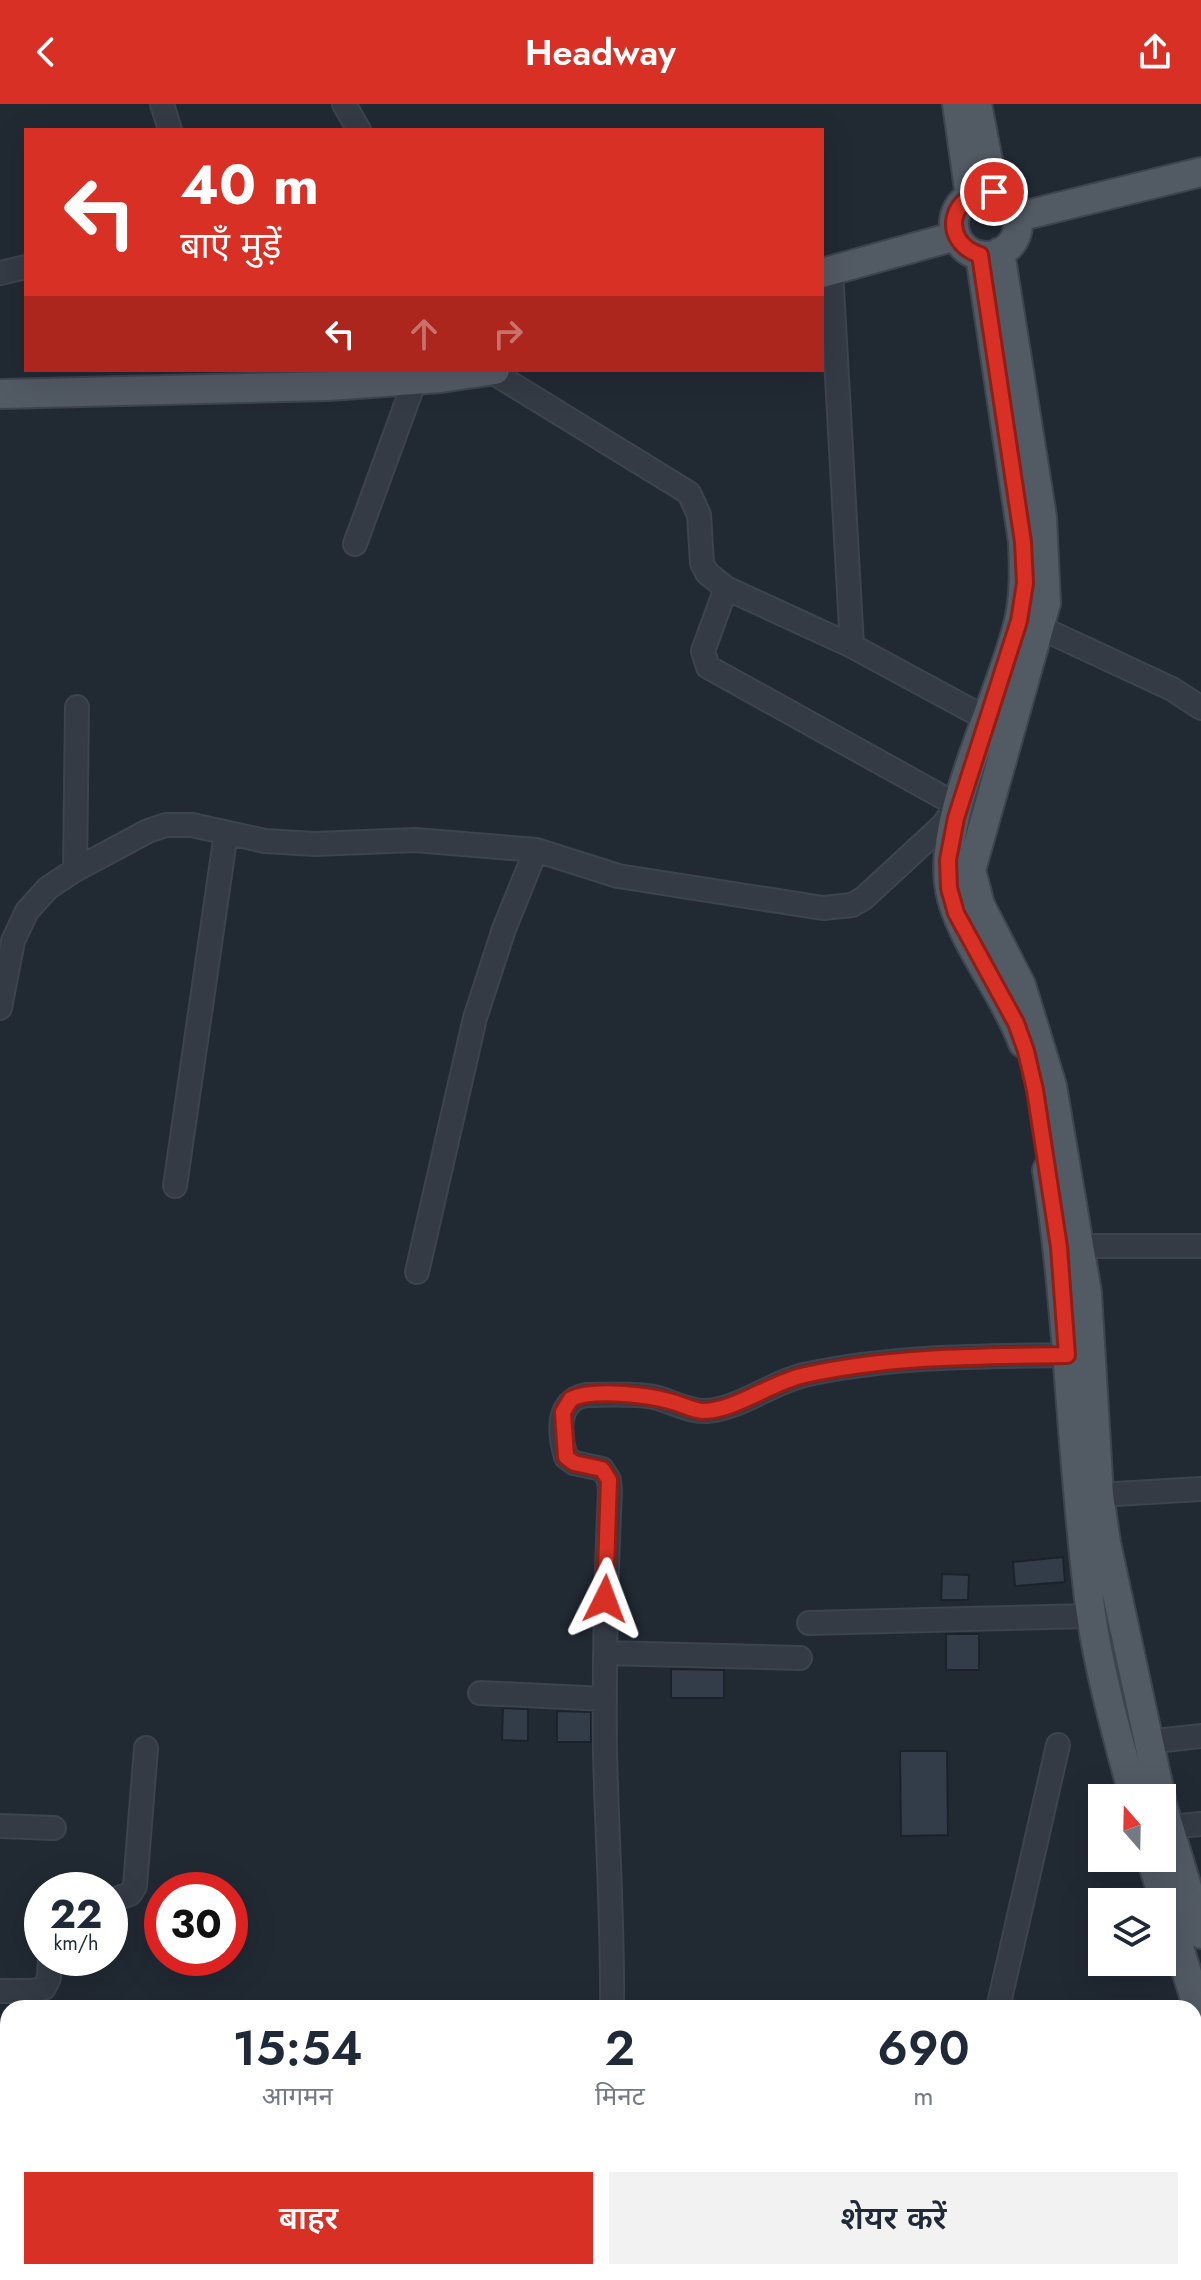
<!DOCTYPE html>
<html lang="hi">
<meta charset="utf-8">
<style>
body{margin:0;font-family:Jost,"Noto Sans Devanagari",sans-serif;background:#f2f2f3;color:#1f2937;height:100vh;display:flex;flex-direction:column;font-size:30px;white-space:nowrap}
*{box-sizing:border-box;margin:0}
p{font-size:26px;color:#747a83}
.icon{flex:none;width:44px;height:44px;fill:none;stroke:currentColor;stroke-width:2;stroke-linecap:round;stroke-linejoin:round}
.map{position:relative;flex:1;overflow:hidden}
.panel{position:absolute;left:0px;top:1896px;width:1202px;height:280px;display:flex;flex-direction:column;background:#fff;border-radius:24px 24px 0 0;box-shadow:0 8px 32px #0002}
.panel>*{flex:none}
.guide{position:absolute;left:24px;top:24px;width:800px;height:244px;border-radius:0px;box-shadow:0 8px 32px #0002;background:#d93025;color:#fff;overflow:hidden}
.needle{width:52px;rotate:340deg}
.fabs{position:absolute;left:1088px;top:1680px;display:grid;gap:16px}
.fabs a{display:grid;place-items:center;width:88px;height:88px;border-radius:0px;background:#fff;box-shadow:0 8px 32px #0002;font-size:40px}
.speed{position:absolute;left:24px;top:1768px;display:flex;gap:16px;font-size:40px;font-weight:700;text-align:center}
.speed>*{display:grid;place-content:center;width:104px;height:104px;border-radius:50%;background:#fff;box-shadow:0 8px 32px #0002;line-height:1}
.speed small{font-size:20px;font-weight:400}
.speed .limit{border:12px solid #d22;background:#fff;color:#111}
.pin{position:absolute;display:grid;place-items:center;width:68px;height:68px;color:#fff;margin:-34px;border:4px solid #fff;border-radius:50%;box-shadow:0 2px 8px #0007}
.me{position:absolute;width:88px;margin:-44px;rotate:3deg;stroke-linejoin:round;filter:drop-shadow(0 0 6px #0008)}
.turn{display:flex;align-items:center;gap:28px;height:168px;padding:0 24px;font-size:36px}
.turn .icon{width:104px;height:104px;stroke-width:2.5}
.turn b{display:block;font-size:56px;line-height:68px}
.lanes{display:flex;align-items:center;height:76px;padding:0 24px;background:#0003;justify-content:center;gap:40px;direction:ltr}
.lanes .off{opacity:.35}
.eta{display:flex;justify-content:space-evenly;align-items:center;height:136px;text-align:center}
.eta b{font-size:48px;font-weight:600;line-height:56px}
.action{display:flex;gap:16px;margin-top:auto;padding:16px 24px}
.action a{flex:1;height:92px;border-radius:0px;background:#d93025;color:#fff;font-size:32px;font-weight:600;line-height:92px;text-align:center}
.action a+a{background:#f2f2f3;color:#1f2937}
header{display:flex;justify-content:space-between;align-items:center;height:104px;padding:0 24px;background:#d93025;color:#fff;font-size:36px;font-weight:600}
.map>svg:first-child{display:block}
.building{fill:#333d4a;stroke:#1c222b;stroke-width:2}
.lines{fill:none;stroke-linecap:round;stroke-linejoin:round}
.minor-casing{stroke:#3d444e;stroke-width:26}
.major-casing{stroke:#3d444e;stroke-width:32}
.highway-casing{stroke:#3f454f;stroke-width:38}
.minor{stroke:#343b44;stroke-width:22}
.major{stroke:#525a64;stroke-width:28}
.highway{stroke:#6a6052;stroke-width:34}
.route-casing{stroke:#8d1f18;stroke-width:20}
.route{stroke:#d93025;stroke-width:14}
</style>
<header><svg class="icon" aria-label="back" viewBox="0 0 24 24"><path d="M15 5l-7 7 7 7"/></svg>Headway<svg class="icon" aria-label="share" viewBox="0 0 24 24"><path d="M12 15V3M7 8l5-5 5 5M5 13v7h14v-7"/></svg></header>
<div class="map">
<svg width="1201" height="2176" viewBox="0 0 1201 2176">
<rect width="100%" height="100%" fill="#212933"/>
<path class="building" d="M 1063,1453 L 1065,1478 L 1015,1482 L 1013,1458 Z
M 942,1470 L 969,1471 L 968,1496 L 941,1496 Z
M 946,1530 L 979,1530 L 979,1566 L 946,1566 Z
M 671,1565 L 724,1566 L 724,1594 L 671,1594 Z
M 503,1604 L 528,1605 L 528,1637 L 502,1636 Z
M 557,1607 L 591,1608 L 591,1638 L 557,1638 Z
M 900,1647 L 947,1647 L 948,1731 L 901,1732 Z"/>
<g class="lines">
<g class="minor-casing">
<path id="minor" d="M 162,0 L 170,26
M 344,0 L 359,26
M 831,166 L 852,542
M 0,169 L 26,163
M 489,266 L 689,389 L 699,411 L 702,459 L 707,469 L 726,484 L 852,542 L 987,615
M 355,440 L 415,276
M 1039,523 L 1172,585 L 1201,604
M 75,766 L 77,603
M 0,904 L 13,837 L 27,807 L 48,784 L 75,766 L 148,727 L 166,721 L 192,721 L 265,737 L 315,740 L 415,736 L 536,746 L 618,772 L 823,804 L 852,801 L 864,794 L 943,721 L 950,711 L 951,701 L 946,695 L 708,563 L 703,547 L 726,484
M 175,1082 L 226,729
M 1080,1142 L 1201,1142
M 417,1168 L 475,914 L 504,825 L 536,746
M 1099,1391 L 1201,1385
M 809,1519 L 1091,1512
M 605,1549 L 800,1554
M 480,1589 L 605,1595
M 1147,1638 L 1201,1632
M 0,1722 L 54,1724
M 1168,1723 L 1201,1720
M 110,1797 L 130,1790 L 135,1782 L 146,1644
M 0,1887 L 34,1887 L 44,1884 L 49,1874 L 50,1854
M 612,1904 C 613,1819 607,1734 605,1649 C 604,1561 606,1474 610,1387 L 609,1376 L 602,1365 L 574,1359 L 566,1353 C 559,1329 556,1296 586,1291 C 608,1291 632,1289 654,1293 C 671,1297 689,1308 707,1307 C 741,1304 771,1279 804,1271 C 891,1252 979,1252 1067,1251
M 998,1904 L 1058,1641
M 52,2176 L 53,2168
M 291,2176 L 319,2168
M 914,2176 L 915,2168"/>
</g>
<g class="major-casing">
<path id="major" d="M 957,0 L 970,92
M 977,0 L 994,88
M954 120a32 32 0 1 1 64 0a32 32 0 1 1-64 0Z
M 1018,113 L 1201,68
M 1000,148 L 1042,413 L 1046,499 L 971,766 L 980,801 L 1021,881 L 1052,982 L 1087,1189 L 1099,1391 L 1106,1439 L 1161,1694
M 980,151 L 1023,438 C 1024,465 1025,491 1019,517 C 1002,591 936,714 950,786 C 959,835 1005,889 1023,939
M 822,169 L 956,132
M 0,290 L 329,282 L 441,274 L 495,266
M 1047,1066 C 1070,1213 1071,1362 1091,1510 C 1100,1571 1118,1634 1134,1694
M 1162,1700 L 1201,1830
M 1151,1754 L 1201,1914"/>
</g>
<g class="highway-casing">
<path id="highway" d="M 1194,1982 L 1201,1981
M 1194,2010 L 1201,2008
M 1194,2042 L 1201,2040
M 1194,2072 L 1201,2071
M 355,2176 L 382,2168
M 461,2176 L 488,2168
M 592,2176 L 623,2168
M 686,2176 L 725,2168"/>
</g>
<use href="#minor" class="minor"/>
<use href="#major" class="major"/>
<use href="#highway" class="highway"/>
</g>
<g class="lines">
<g class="route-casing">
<path id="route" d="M 605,1495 L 609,1376 L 602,1365 L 574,1359 L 566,1353 L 563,1308 L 571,1295 C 593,1284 649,1291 673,1298 C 684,1301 691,1306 702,1307 C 736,1307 771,1278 805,1271 C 892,1252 979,1252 1067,1251 L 1059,1143 L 1035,986 L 1026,947 L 1016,919 L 956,809 L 949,784 L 948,756 L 956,714 L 1019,517 L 1025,479 L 1023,438 L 980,151 C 938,137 950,86 994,88"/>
</g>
<use href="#route" class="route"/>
</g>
</svg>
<div class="fabs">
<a><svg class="needle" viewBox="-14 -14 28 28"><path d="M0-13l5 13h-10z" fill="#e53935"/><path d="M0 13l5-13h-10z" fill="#747a83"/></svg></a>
<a><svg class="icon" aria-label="layers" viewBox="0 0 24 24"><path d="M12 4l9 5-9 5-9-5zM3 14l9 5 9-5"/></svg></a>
</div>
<div class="speed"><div>22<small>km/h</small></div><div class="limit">30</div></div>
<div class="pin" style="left:994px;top:88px;background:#d93025"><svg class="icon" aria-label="arrive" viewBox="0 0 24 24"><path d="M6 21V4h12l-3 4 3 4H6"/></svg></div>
<svg class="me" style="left:605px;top:1495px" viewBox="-20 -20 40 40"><path d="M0-17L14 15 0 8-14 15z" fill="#d93025" stroke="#fff" stroke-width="4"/></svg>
<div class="guide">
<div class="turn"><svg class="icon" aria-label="left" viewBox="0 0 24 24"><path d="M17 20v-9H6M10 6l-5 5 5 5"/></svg><div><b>40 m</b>बाएँ मुड़ें</div></div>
<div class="lanes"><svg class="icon" aria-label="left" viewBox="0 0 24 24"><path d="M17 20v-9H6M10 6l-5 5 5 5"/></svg><svg class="icon off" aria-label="ahead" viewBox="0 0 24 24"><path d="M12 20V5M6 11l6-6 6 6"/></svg><svg class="icon off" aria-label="right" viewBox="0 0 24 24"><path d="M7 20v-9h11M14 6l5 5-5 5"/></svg></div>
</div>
<section class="panel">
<div class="eta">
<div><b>15:54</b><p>आगमन</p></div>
<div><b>2</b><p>मिनट</p></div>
<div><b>690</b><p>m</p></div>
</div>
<div class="action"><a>बाहर</a><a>शेयर करें</a></div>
</section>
</div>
